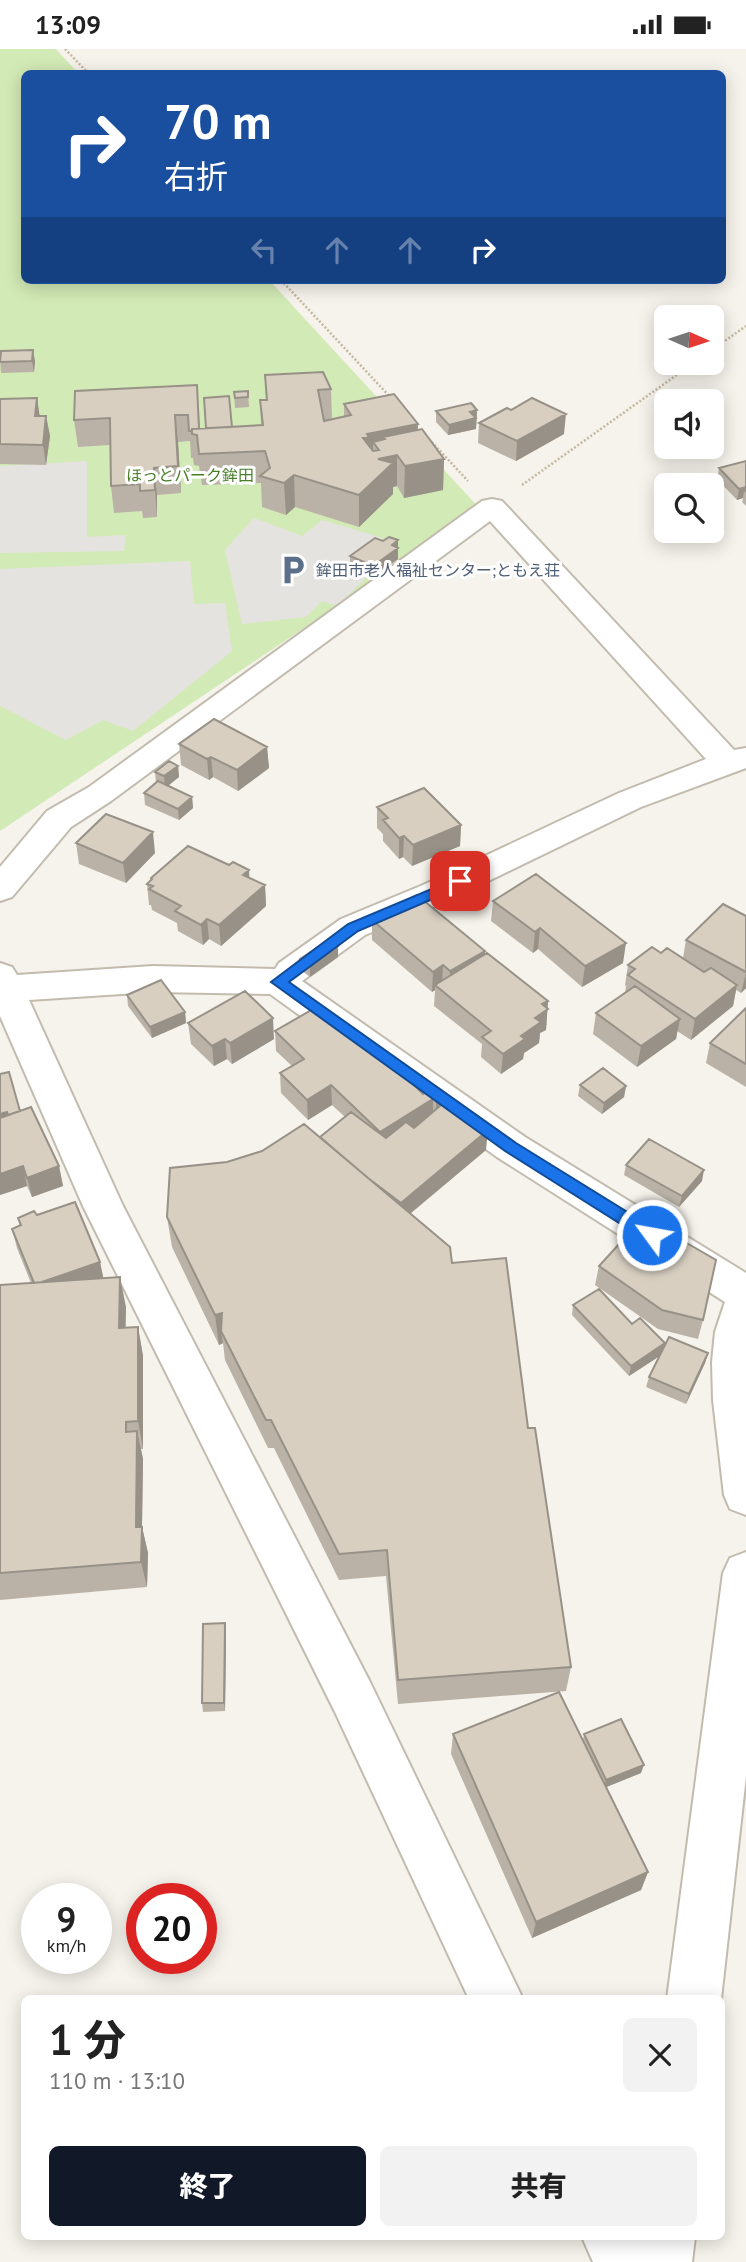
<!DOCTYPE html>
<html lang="ja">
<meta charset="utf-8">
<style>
body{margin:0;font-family:"PT Sans","Noto Sans JP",sans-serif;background:#f2f2f2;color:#222;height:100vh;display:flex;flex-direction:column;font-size:26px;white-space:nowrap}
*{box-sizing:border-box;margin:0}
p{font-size:23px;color:#767676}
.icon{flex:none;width:38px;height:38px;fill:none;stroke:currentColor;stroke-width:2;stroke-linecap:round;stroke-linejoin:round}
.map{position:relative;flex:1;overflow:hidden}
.sheet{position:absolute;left:21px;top:1946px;width:704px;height:245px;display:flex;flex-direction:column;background:#fff;border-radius:10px;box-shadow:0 4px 18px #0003}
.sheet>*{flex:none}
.banner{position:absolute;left:21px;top:21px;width:705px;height:214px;border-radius:10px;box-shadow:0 4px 18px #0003;background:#1a4fa0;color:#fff;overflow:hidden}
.needle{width:46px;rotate:93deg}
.controls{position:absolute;left:654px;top:256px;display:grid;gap:14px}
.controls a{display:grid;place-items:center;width:70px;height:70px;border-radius:10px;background:#fff;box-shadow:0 4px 18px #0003;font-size:35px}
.speed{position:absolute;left:21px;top:1834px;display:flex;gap:14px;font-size:35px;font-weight:700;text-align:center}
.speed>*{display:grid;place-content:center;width:91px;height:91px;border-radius:50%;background:#fff;box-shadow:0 4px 18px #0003;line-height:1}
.speed small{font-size:18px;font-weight:400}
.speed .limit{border:10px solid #d22;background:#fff;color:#111}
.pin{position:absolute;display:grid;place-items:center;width:60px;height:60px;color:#fff;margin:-30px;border-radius:14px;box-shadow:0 4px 10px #0006}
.me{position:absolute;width:77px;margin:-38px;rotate:302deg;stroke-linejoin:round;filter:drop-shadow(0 0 5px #0008)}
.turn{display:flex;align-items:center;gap:24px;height:147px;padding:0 28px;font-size:32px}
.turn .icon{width:91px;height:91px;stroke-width:2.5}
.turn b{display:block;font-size:49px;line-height:60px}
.lanes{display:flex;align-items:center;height:66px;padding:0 28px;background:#0003;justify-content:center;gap:35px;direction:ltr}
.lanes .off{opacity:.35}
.round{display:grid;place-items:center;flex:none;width:74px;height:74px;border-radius:10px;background:#f2f2f2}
.summary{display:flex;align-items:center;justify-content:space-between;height:119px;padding:0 28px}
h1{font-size:42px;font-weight:800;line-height:52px}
.button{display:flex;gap:14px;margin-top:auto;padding:14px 28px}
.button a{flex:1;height:80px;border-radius:10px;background:#111827;color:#fff;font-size:28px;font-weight:800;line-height:80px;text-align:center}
.button a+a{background:#f2f2f2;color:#222}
.status{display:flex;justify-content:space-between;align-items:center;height:49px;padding:0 35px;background:#fff;direction:ltr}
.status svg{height:19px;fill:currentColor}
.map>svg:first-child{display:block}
.green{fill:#d2eab5}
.parking{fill:#e5e3e0}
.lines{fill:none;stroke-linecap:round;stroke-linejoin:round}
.minor-casing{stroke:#c2bbae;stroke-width:4}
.path{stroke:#c4b79f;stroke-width:2.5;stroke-dasharray:2 2;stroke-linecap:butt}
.minor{fill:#fff;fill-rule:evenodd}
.wall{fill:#bab2a6}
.shaded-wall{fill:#979187;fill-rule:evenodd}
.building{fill:#d8cfc1;stroke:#979187;stroke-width:2}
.route{fill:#1a73e8;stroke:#114b97;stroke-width:2}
.labels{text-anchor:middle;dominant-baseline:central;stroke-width:6;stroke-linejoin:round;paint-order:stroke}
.far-park-label{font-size:16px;fill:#4a7f2a;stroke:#fff}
.far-service-label{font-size:16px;fill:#4e5e75;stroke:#fff;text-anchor:start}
</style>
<div class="status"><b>13:09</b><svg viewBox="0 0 49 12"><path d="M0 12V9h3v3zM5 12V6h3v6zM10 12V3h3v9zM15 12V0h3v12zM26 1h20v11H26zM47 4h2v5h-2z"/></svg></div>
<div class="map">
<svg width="746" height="2213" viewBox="0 0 746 2213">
<rect width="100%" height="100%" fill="#f6f3ec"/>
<path class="green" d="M 0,0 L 56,0 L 78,24 L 24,24 L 24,231 L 269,231 L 481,461 L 0,782 Z"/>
<path class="parking" d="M 87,412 L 87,488 L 126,486 L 124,502 L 0,504 L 0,417 Z
M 254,469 L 302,487 L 322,471 L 383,489 L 346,516 L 369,526 L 337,557 L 322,552 L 306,568 L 242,575 L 225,501 Z
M 190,512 L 194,555 L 225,554 L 232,602 L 133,682 L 103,671 L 66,691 L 0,657 L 0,520 Z"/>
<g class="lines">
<g class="minor-casing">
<path id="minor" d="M 492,450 L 502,452 L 734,701 L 746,699 L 746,719 L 641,758 L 447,852 L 365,886 L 302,932 L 525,1088 L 746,1224 L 746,1466 L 730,1460 L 724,1446 L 713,1351 L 712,1313 L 715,1283 L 725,1253 L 497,1108 L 270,945 L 153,943 L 29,951 L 123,1157 L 369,1631 L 523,1950 L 469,1950 L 335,1663 L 83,1157 L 0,967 L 0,914 L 12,918 L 17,926 L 153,917 L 275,920 L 279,914 L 341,870 L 423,836 L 619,744 L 706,710 L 490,472 L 111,752 L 71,778 L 12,848 L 0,852 L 0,818 L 47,762 L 89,738 L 482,452 Z
M 746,1503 L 746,1727 L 721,1950 L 667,1950 L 723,1524 L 730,1509 Z
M 582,2188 L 695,2188 L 692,2213 L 593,2213 Z"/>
</g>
<path class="path" d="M 65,0 L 88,24
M 281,231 L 392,350
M 712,301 L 746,277
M 429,390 L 468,432
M 522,436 L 695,313"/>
<use href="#minor" class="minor"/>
</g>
<path class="wall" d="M 0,308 L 35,312 L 34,323 L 1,324 Z
M 265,326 L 331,340 L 332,370 L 344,368 L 344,355 L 418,381 L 444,410 L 443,441 L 404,449 L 397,437 L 393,438 L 393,445 L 359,478 L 295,458 L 286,466 L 262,458 L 261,434 L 202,436 L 199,417 L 194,416 L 193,409 L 191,409 L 190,392 L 178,393 L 181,444 L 157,446 L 157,468 L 143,469 L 142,462 L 114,464 L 111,437 L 110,396 L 78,398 L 74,371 L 199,362 L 200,380 L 261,376 L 260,351 L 266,351 Z
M 248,342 L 249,358 L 235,359 L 234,343 Z
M 37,349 L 39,367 L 46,367 L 50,387 L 46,416 L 0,415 L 0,350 Z
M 477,361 L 476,380 L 448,386 L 436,373 L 436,362 Z
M 511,361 L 564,385 L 516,412 L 478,394 L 479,374 Z
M 746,412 L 746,457 L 742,453 L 743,449 L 737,451 L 717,430 L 719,419 Z
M 398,491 L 398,510 L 373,528 L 350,518 L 350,507 L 383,492 Z
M 179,695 L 267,698 L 269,719 L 238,742 L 213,728 L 209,731 L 181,716 Z
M 178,717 L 179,728 L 168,737 L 192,748 L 193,759 L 179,771 L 145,756 L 144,744 L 156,734 L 155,723 Z
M 377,758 L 461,776 L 460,797 L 412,817 L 403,808 L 399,810 L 383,792 L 383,785 L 377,779 Z
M 76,794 L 155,804 L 126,834 L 79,815 Z
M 151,829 L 249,829 L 265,836 L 266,857 L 221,897 L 209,890 L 203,896 L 178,882 L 177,874 L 152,861 L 151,856 L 149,856 L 147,835 L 151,832 Z
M 493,852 L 623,914 L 582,938 L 538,900 L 533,904 L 491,872 Z
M 746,867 L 746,939 L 741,944 L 736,941 L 733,957 L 691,991 L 677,982 L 676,990 L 637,1018 L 593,985 L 596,964 L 625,944 L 626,937 L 625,936 L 628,916 L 661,904 L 683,909 L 686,891 Z
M 372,871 L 485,905 L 548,952 L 546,981 L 540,984 L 539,994 L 524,1004 L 523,1010 L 501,1025 L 481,1008 L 482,995 L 434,957 L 435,941 L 432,943 L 372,891 Z
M 338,897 L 338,908 L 310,928 L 301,921 L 300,910 Z
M 127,946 L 185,963 L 186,974 L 152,989 L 128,957 Z
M 746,959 L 746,1038 L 706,1014 L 710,994 Z
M 188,974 L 274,990 L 232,1015 L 227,1010 L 214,1017 L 191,995 Z
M 275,982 L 357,990 L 423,1045 L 443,1048 L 443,1055 L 486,1101 L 410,1165 L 452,1214 L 528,1379 L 571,1618 L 566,1642 L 398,1655 L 386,1527 L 339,1531 L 274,1399 L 268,1399 L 225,1311 L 223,1294 L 219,1296 L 172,1198 L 167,1168 L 227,1113 L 320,1088 L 345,1068 L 332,1056 L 308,1071 L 281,1044 L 280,1024 L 292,1017 L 276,1002 Z
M 580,1036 L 626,1037 L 624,1048 L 602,1065 L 578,1047 Z
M 20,1062 L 59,1117 L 63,1137 L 32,1148 L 27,1137 L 0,1146 Z
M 626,1116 L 702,1132 L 679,1158 L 624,1126 Z
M 37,1166 L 100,1213 L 103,1229 L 126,1258 L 125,1279 L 138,1278 L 143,1307 L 143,1400 L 141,1400 L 143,1410 L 142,1478 L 148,1504 L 147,1538 L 0,1551 L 0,1236 L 31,1234 L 17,1199 L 12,1180 L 20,1177 L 18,1169 Z
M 643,1188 L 703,1271 L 698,1290 L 658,1280 L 595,1236 L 599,1217 Z
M 573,1256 L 632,1275 L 665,1294 L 708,1304 L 705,1314 L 686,1355 L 646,1338 L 649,1328 L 659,1307 L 629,1327 L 572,1266 Z
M 225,1574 L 226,1583 L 225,1662 L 203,1663 L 202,1654 Z
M 453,1685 L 583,1691 L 584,1685 L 641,1724 L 606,1738 L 648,1823 L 641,1841 L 532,1889 L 451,1705 Z"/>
<path class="shaded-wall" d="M 33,301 L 35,312 L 34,323 L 32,312 Z
M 37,349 L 40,369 L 35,367 Z
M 477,361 L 476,380 L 448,386 L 449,376 L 470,363 Z
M 566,365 L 564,385 L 516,412 L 517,392 Z
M 175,366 L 178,393 L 181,444 L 178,417 Z
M 46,367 L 50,387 L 46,416 L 43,396 Z
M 418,375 L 417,406 L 400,410 L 397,406 L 397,437 L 393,438 L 393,445 L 359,478 L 359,446 L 378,428 L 379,410 L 379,401 L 373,393 L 373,415 L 369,416 L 369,420 L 363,420 L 363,389 L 367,389 L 367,385 ZM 383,388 L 385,390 L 385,408 L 383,409 Z
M 444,410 L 443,441 L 404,449 L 405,417 Z
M 154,419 L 157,446 L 157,468 L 155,441 Z
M 294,426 L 295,458 L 286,466 L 284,434 Z
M 746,438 L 746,444 L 744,442 L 743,449 L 737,451 L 739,440 Z
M 398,491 L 398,510 L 373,528 L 373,517 L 392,496 Z
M 267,698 L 269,719 L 238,742 L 237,721 Z
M 211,708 L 213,728 L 209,731 L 207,710 Z
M 178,717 L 179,728 L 165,739 L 164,727 Z
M 192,748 L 193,759 L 179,771 L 178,760 Z
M 461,776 L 460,797 L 412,817 L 413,796 Z
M 153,783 L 155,804 L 126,834 L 123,814 Z
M 404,787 L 403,808 L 399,810 L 399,789 Z
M 249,821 L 250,841 L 243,826 Z
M 265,836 L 266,857 L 221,897 L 219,876 Z
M 207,870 L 209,890 L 203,896 L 201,876 Z
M 540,879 L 538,900 L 533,904 L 535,883 Z
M 626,894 L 623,914 L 582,938 L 585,917 Z
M 338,897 L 338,908 L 310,928 L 310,917 Z
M 485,902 L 484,922 L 450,943 L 450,922 Z
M 443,916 L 442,936 L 435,936 L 435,941 L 432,943 L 433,923 Z
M 746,924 L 746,939 L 741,944 Z
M 737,936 L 733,957 L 691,991 L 695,970 Z
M 548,952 L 546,981 L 540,984 L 539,994 L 524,1004 L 523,1010 L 501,1025 L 503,1005 L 521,987 L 535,969 L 542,955 Z
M 185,963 L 186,974 L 152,989 L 150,978 Z
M 273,969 L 274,990 L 232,1015 L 230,994 Z
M 680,970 L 676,990 L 637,1018 L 641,997 Z
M 225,990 L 227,1010 L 214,1017 L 212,997 Z
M 331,1036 L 332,1056 L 308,1071 L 307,1051 Z
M 626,1037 L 624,1048 L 602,1065 L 604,1054 Z
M 443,1048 L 442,1068 L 436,1072 L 436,1052 Z
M 433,1050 L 433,1070 L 380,1103 L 380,1083 Z
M 7,1063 L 23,1074 L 0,1076 L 0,1065 Z
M 488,1081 L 486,1101 L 400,1173 L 401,1154 Z
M 23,1117 L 27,1137 L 0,1146 L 0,1125 Z
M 59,1117 L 63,1137 L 32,1148 L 27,1129 Z
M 704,1121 L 702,1132 L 679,1158 L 682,1147 Z
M 100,1213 L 104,1232 L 34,1236 Z
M 120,1228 L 126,1258 L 125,1308 L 119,1279 Z
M 222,1264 L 221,1282 L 223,1294 L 219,1296 L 215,1266 Z
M 138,1278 L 143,1307 L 143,1400 L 138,1372 Z
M 665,1294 L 663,1305 L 629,1327 L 631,1317 Z
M 708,1304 L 705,1314 L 686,1355 L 689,1345 Z
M 137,1382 L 143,1410 L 142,1478 L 148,1504 L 147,1538 L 141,1513 L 136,1478 Z
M 225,1574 L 226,1583 L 225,1662 L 224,1654 Z
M 644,1716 L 641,1724 L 604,1739 L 606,1731 Z
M 648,1823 L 641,1841 L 532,1889 L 536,1873 Z"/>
<path class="building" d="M 33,301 L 32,312 L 0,313 L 1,302 Z
M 323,323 L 331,340 L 318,341 L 324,372 L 351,366 L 344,355 L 394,345 L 418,375 L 367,385 L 369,389 L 363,389 L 373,402 L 379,401 L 373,393 L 385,390 L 383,388 L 422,380 L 444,410 L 405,417 L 397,406 L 378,410 L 393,414 L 359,446 L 294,426 L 284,434 L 260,427 L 270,419 L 265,402 L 199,405 L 197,386 L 192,385 L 192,380 L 263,376 L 260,351 L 267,351 L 265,326 Z
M 197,336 L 199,380 L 192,380 L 192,382 L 189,382 L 188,366 L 175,366 L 178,417 L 154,419 L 155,441 L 140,442 L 140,435 L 111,437 L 110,369 L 74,371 L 75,342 Z
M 248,342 L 248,348 L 235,349 L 234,343 Z
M 229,347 L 232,378 L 206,379 L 204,349 Z
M 37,349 L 35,367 L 46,367 L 43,396 L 0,395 L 0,350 Z
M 532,349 L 566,365 L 517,392 L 479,374 L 507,359 L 511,361 Z
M 471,354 L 477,361 L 470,363 L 476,369 L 449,376 L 436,362 Z
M 746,412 L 746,438 L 739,440 L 719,419 Z
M 389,488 L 398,491 L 392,496 L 398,499 L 373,517 L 350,507 L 375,489 L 383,492 Z
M 214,670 L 267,698 L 237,721 L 211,708 L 207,710 L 179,695 Z
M 169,712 L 178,717 L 164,727 L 155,723 Z
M 158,732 L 192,748 L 178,760 L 144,744 Z
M 424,739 L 461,776 L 413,796 L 404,787 L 399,789 L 383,771 L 388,769 L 377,758 Z
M 106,765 L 153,783 L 123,814 L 76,794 Z
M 188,797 L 229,816 L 233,813 L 249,821 L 243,826 L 265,836 L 219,876 L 207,870 L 201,876 L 175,862 L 181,857 L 149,840 L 153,837 L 147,835 L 152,830 L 151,829 Z
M 536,825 L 626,894 L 585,917 L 540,879 L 535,883 L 493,852 Z
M 417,846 L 485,902 L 450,922 L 443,916 L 433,923 L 372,871 Z
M 723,855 L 746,867 L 746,923 L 686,891 Z
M 329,891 L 338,897 L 310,917 L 300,910 Z
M 652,898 L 661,904 L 667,899 L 704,923 L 711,919 L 737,936 L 695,970 L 628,926 L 635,920 L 628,916 Z
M 487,904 L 548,952 L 542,955 L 548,960 L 535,969 L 541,973 L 521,987 L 525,990 L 503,1005 L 482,988 L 491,982 L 435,936 Z
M 161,931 L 185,963 L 150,978 L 127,946 Z
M 635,937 L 680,970 L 641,997 L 596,964 Z
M 245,942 L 273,969 L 230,994 L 225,990 L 212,997 L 188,974 Z
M 320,956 L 357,990 L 361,988 L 370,996 L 372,994 L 423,1045 L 433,1039 L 443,1048 L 436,1052 L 433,1050 L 380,1083 L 331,1036 L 307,1051 L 280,1024 L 304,1010 L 275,982 Z
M 746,959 L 746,1015 L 710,994 Z
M 603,1019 L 626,1037 L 604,1054 L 580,1036 Z
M 9,1023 L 20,1062 L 8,1066 L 7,1063 L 0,1065 L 0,1025 Z
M 447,1051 L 488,1081 L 401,1154 L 368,1129 L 320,1088 L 351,1063 L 386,1089 L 406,1073 L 414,1079 Z
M 31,1058 L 59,1117 L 27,1129 L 23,1117 L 0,1125 L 0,1069 Z
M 304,1075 L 450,1198 L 452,1214 L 506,1209 L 528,1379 L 535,1379 L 571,1618 L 398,1631 L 387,1501 L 339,1505 L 271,1371 L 266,1371 L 221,1282 L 222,1264 L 215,1266 L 167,1168 L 170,1119 L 227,1113 L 262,1102 Z
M 649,1090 L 704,1121 L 682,1147 L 626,1116 Z
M 75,1153 L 100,1213 L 42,1233 L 34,1234 L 12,1180 L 21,1176 L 18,1169 L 34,1162 L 37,1166 Z
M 654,1175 L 716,1211 L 703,1271 L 662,1261 L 599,1217 L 630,1183 L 643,1188 Z
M 120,1228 L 119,1279 L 138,1278 L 138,1372 L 126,1373 L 126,1383 L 137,1382 L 136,1478 L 142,1478 L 141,1513 L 0,1524 L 0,1236 Z
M 599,1240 L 632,1275 L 640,1269 L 665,1294 L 631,1317 L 573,1256 Z
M 669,1288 L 708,1304 L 689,1345 L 649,1328 Z
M 225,1574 L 224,1654 L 202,1654 L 203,1575 Z
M 559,1643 L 648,1823 L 536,1873 L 453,1685 Z
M 621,1670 L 644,1716 L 606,1731 L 584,1685 Z"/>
<path class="route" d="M 460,828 L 465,829 L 465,836 L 358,882 L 289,933 L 516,1094 L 658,1182 L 660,1186 L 658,1191 L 646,1191 L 505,1102 L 271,933 L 348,875 Z"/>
<defs>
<g id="parking-bare" transform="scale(2.415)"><path d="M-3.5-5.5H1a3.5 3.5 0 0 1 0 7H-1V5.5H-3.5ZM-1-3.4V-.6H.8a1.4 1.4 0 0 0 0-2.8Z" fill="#5c6f8a" stroke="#fff" stroke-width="2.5" paint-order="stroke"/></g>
</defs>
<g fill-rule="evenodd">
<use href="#parking-bare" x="293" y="521"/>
</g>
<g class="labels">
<g class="far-park-label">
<text x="190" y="426">ほっとパーク鉾田</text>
</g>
<g class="far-service-label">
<text x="316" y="521">鉾田市老人福祉センター;ともえ荘</text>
</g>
</g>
</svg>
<div class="controls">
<a><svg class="needle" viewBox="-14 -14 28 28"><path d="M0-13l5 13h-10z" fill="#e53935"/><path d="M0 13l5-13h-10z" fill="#767676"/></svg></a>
<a><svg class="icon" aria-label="sound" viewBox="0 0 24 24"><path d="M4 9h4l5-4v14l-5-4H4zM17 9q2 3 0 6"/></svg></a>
<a><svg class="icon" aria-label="search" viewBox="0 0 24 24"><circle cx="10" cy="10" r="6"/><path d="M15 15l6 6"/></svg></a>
</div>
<div class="speed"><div>9<small>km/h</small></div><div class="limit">20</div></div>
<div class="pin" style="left:460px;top:832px;background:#d93025"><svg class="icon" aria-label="arrive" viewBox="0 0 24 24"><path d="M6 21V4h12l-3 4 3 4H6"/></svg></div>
<svg class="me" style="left:652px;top:1186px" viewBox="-20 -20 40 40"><circle r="17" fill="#1a73e8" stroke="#fff" stroke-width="3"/><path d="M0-11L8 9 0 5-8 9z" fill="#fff"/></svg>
<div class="banner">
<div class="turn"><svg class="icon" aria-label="right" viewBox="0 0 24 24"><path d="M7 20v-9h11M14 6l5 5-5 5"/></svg><div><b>70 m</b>右折</div></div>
<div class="lanes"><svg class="icon off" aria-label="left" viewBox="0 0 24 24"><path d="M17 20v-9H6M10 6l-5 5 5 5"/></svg><svg class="icon off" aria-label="ahead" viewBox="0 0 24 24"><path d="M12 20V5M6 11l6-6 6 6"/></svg><svg class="icon off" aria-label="ahead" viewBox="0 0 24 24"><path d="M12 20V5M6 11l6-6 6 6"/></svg><svg class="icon" aria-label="right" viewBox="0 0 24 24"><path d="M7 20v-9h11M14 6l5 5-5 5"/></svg></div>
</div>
<section class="sheet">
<div class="summary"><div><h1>1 分</h1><p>110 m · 13:10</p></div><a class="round"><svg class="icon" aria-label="close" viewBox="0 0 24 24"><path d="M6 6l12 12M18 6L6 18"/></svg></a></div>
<div class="button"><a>終了</a><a>共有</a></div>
</section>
</div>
